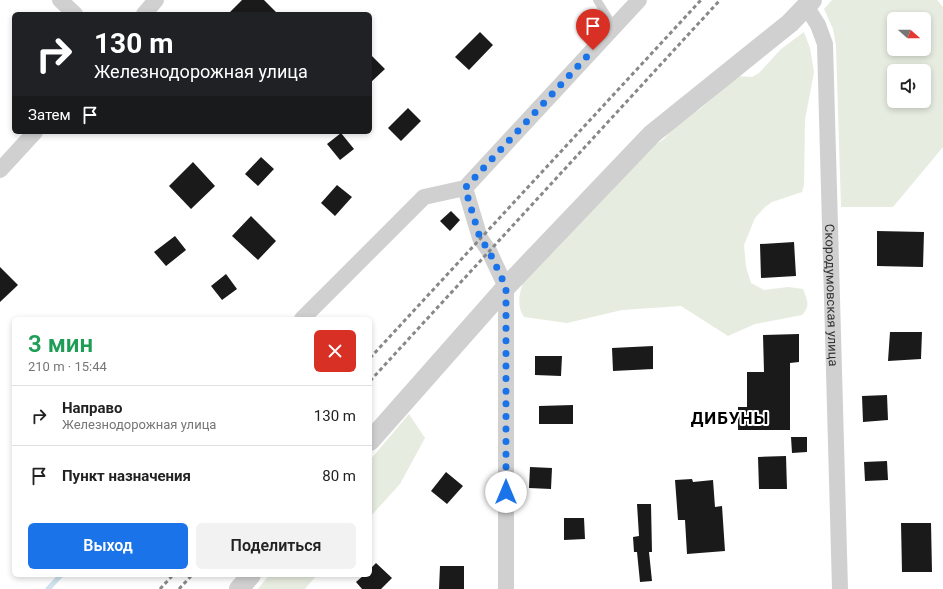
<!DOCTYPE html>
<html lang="ru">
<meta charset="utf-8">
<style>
body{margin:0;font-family:Roboto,sans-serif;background:#f2f2f2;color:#222;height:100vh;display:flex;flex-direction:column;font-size:15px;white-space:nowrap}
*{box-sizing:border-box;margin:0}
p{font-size:13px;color:#767676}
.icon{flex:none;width:22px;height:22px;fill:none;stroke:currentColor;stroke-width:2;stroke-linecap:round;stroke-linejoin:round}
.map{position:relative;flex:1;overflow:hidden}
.drawer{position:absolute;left:12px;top:317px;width:360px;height:260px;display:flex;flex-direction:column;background:#fff;border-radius:6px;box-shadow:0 2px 6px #0003}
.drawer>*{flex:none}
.top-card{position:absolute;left:12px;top:12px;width:360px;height:122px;border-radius:6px;box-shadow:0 2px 6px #0003;background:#202124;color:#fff;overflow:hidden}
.needle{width:26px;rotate:111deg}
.tools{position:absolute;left:887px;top:12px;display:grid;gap:8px}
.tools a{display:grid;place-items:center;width:44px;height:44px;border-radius:6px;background:#fff;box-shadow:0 2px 6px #0003;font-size:20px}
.pin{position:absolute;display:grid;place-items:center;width:34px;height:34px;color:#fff;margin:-41px -17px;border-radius:50% 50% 50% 0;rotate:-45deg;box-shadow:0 0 4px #0007}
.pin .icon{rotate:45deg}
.me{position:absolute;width:44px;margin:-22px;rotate:0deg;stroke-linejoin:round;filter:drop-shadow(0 0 3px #0008)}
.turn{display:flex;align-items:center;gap:14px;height:84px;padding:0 16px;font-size:18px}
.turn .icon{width:52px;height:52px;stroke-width:2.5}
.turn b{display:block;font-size:28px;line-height:34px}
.then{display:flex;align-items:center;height:38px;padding:0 16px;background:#0003;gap:8px;font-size:15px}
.round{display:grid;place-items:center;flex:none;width:42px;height:42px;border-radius:6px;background:#f2f2f2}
.headline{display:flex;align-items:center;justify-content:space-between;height:68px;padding:0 16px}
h1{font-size:24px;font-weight:600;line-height:30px;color:#1e9e55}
.button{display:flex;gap:8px;margin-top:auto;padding:8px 16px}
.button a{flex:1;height:46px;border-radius:6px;background:#1a73e8;color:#fff;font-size:16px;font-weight:600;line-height:46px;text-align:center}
.button a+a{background:#f2f2f2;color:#222}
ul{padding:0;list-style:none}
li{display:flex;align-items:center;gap:12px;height:60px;padding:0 16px;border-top:1px solid #e0e0e0}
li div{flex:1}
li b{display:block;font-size:15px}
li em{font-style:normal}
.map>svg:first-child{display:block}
.green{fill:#e6ecdf;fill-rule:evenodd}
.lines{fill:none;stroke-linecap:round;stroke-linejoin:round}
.stream{stroke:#cfe2ee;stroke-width:5}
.building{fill:#1a1a1a}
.service{stroke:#d0d0d0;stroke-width:8}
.minor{stroke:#d0d0d0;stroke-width:16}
.tertiary{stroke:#d0d0d0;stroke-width:20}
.rail{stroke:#888;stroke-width:3;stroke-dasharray:4 3;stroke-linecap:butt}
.route{stroke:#1a73e8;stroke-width:7;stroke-dasharray:0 12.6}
.labels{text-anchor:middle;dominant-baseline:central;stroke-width:4;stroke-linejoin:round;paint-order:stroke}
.street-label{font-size:13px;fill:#333;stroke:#fff}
.district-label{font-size:17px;font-weight:bold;letter-spacing:1px;fill:#000;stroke:#fff}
</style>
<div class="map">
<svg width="943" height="589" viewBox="0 0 943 589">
<rect width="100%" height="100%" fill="#fff"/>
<path class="green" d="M 832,0 L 937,0 L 943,7 L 943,147 L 893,207 L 841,207 L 836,46 L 833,29 L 824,9 ZM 894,19 L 924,19 L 924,49 L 894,49 ZM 894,71 L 924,71 L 924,101 L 894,101 Z
M 804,32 L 810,48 L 814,72 L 805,120 L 804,185 L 802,192 L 772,202 L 765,207 L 755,218 L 744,245 L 746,267 L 751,283 L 764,290 L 788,287 L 803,289 C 807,300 811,305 802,315 L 755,324 L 728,336 L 681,306 L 622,310 L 567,323 L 524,317 C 514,303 522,285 528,270 L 636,156 L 664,139 L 680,120 L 700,109 L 737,76 L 752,77 L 759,73 L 781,49 Z
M 409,414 L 425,438 L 400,484 L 370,517 L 370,460 Z
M 269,575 L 317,575 L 305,589 L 258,589 Z"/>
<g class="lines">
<path class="stream" d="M 48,589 L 61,575"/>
</g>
<path class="building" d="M 242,0 L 264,0 L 278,14 L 228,14 Z
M 480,32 L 493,45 L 469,70 L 455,57 Z
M 370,54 L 385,69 L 370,83 Z
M 408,108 L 421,121 L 401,141 L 388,128 Z
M 341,133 L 354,149 L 340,160 L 327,144 Z
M 261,157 L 274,169 L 258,186 L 245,174 Z
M 193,162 L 215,186 L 191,209 L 169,186 Z
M 337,185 L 352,197 L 335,216 L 321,203 Z
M 451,211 L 460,220 L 450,231 L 440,221 Z
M 251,216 L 276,241 L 258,260 L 232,236 Z
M 877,231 L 924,232 L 923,267 L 877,266 Z
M 175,236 L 186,250 L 166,266 L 154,252 Z
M 794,242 L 796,276 L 761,278 L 760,244 Z
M 0,267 L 18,285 L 0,302 Z
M 226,274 L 237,289 L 222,300 L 211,286 Z
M 890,332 L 922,332 L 921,359 L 888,361 Z
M 799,334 L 799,362 L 790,363 L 790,430 L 738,430 L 738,407 L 747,407 L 747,372 L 764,372 L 763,335 Z
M 653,346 L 653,369 L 613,371 L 612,348 Z
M 535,356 L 562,356 L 561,376 L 535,375 Z
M 887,395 L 888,420 L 863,422 L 862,396 Z
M 573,405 L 573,424 L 539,424 L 539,406 Z
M 791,437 L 807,437 L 807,452 L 792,453 Z
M 786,456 L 787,489 L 759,489 L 758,457 Z
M 887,461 L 888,480 L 865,481 L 864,462 Z
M 530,467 L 552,468 L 551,489 L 529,488 Z
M 446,472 L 463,486 L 447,504 L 431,491 Z
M 692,479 L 693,482 L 713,480 L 715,507 L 722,506 L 725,551 L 687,554 L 685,520 L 678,520 L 675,480 Z
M 637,504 L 651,504 L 652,552 L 649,552 L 652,581 L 640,582 L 637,552 L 634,552 L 633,537 L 639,536 Z
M 564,518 L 584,518 L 585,539 L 564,540 Z
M 901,523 L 931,523 L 932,572 L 902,572 Z
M 376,563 L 392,578 L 381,589 L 362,589 L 356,582 L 364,575 L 370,575 L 370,569 Z
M 440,566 L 464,566 L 464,589 L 439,589 Z"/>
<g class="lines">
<path class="service" d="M 597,0 L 614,27"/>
<g class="minor">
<path d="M 60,0 L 75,14"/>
<path id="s1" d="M 806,6 L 818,25 L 825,44 L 840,589"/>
<path d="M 144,14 L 156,0"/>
<path d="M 0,170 L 35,132"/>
<path d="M 465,188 L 480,238 L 489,251 L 506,287 L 506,589"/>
<path d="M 302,319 L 424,197 L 465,188 L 639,0"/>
</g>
<path class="tertiary" d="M 370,441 L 506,287 L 652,134 L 790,23 L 812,0
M 239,589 L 251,575"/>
<path class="rail" d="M 370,358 L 701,0
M 370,381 L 720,0
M 160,589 L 173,575
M 179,589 L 192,575"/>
</g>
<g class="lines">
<path class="route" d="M 506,492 L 506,287 L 489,251 L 480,238 L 465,188 L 593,50"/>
</g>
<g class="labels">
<g class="street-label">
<text stroke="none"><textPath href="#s1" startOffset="294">Скородумовская улица</textPath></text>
</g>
<g class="district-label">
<text x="730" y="418">ДИБУНЫ</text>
</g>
</g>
</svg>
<div class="tools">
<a><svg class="needle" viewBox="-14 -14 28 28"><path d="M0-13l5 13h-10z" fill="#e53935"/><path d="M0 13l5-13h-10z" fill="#767676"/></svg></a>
<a><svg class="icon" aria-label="sound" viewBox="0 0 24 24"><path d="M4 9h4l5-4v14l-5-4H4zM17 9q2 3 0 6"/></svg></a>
</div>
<div class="pin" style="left:593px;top:50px;background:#d93025"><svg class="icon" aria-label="arrive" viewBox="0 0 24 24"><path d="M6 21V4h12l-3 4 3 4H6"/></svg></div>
<svg class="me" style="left:506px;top:492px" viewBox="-20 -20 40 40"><circle r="19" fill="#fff"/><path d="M0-13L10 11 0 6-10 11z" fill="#1a73e8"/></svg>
<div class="top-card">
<div class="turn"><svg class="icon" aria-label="right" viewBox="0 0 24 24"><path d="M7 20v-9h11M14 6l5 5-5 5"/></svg><div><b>130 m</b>Железнодорожная улица</div></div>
<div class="then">Затем<svg class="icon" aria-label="arrive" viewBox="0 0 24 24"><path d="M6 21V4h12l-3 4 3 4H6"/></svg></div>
</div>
<section class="drawer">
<div class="headline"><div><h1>3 мин</h1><p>210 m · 15:44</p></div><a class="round" style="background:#d93025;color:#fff"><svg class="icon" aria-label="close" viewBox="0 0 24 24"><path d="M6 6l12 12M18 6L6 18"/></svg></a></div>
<ul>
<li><svg class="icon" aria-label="right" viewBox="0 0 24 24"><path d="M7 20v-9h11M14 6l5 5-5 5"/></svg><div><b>Направо</b><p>Железнодорожная улица</p></div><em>130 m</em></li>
<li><svg class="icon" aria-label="arrive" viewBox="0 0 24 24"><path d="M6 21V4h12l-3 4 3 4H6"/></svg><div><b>Пункт назначения</b></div><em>80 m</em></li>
</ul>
<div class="button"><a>Выход</a><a>Поделиться</a></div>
</section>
</div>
